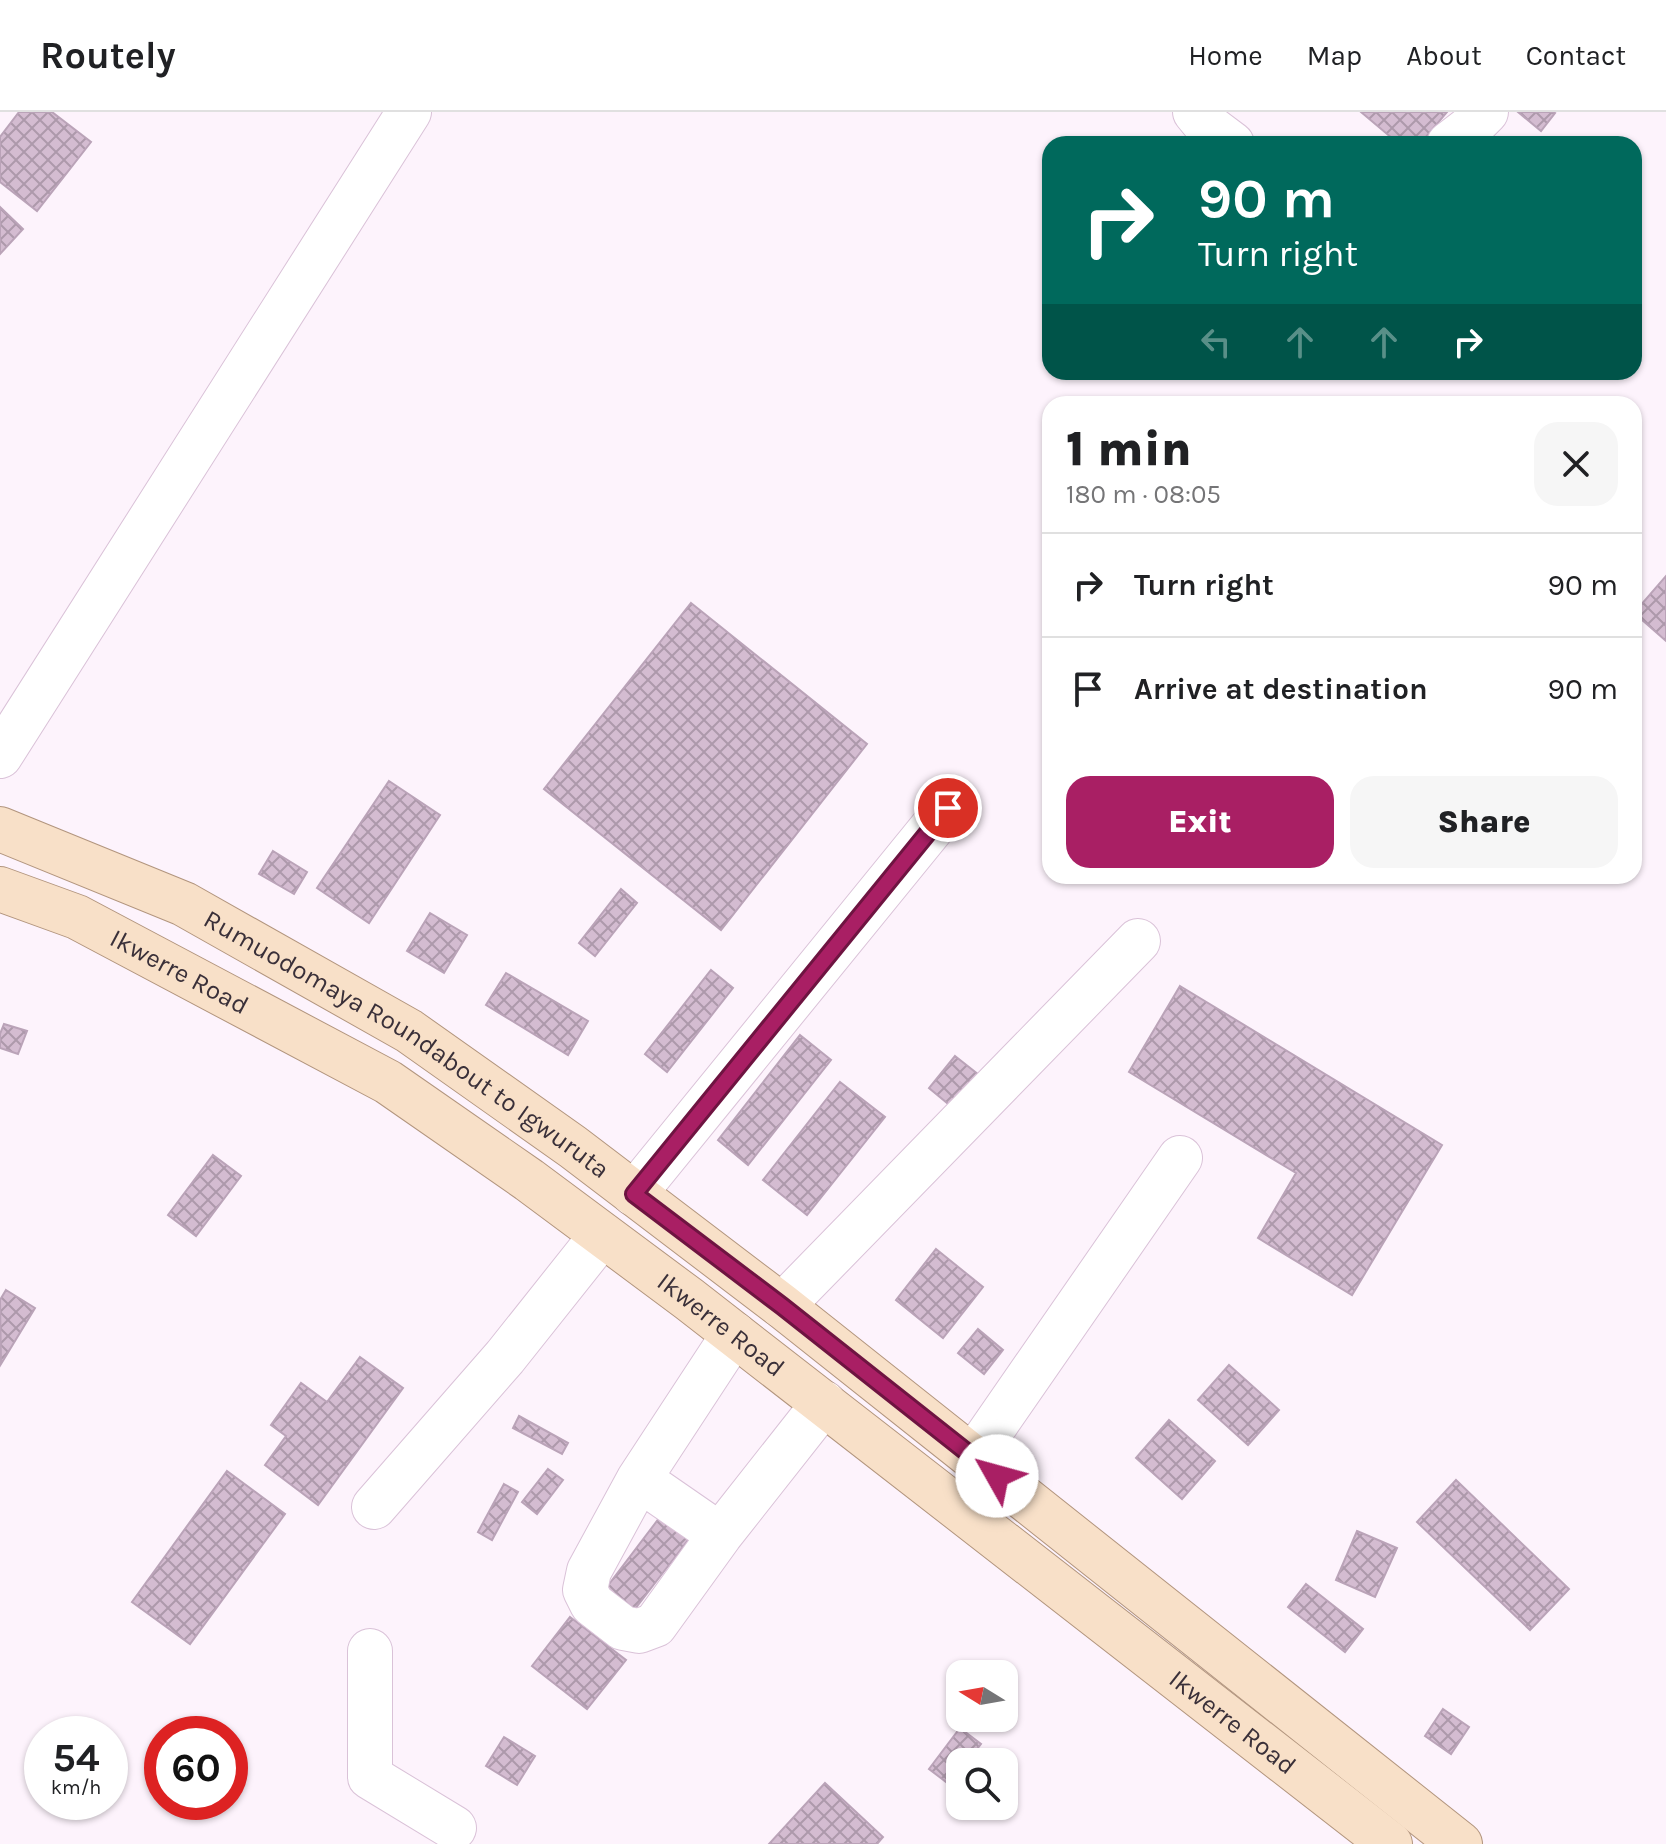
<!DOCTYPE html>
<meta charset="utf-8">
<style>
body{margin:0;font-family:Karla,sans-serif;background:#f6f6f6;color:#202124;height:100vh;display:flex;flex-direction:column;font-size:30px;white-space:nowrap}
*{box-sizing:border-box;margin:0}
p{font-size:26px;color:#757577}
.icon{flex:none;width:44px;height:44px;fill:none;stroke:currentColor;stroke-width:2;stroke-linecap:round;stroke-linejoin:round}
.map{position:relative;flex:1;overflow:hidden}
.side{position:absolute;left:1042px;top:284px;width:600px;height:488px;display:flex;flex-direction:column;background:#fff;border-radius:24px;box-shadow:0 2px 6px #0004}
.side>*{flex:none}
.guide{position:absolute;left:1042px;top:24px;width:600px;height:244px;border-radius:24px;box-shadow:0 2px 6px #0004;background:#00695c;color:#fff;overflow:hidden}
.needle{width:52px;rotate:281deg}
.controls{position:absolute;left:946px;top:1548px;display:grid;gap:16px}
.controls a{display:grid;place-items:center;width:72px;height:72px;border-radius:16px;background:#fff;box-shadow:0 2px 6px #0004;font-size:40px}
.speed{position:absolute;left:24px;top:1604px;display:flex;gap:16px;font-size:40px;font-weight:700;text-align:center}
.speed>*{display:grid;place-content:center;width:104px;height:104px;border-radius:50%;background:#fff;box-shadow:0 2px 6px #0004;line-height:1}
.speed small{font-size:20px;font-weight:400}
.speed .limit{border:12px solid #d22;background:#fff;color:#111}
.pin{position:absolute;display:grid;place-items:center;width:68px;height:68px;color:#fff;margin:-34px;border:4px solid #fff;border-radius:50%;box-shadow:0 2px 8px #0007}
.me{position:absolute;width:88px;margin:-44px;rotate:308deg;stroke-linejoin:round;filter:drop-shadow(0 0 6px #0008)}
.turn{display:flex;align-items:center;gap:28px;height:168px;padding:0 24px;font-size:36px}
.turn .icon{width:104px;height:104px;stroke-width:2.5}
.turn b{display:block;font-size:56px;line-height:68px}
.lanes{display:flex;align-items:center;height:76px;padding:0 24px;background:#0003;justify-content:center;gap:40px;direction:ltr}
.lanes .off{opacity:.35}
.round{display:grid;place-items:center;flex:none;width:84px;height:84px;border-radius:24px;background:#f6f6f6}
.overview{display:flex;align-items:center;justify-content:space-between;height:136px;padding:0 24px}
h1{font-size:48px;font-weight:800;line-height:60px}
.button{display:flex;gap:16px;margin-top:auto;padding:16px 24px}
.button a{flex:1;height:92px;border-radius:24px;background:#a91f64;color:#fff;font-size:32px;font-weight:800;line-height:92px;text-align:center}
.button a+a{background:#f6f6f6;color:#202124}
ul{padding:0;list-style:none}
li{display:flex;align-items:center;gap:24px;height:104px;padding:0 24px;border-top:2px solid #e0e0e0}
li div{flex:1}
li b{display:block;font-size:30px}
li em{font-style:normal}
header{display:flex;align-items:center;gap:48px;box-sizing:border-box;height:112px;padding:0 40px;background:#fff;border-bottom:2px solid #e0e0e0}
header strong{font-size:38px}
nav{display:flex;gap:44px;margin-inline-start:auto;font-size:28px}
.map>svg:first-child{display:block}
.building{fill:url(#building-cross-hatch);stroke:#baa3b8;stroke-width:2}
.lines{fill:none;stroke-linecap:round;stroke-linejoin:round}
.minor-casing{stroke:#dac2d8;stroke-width:46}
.major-casing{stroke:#b2957e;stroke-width:46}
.minor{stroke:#fff;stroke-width:44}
.major{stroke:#f8e0c8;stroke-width:44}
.route-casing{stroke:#6e1441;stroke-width:20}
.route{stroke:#a91f64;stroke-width:14}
.labels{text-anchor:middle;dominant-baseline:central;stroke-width:6;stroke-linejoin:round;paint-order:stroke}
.street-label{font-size:26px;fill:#3a3039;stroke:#fdf3fc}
</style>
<header>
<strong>Routely</strong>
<nav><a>Home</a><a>Map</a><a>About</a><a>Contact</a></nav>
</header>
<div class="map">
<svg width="1666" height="1732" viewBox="0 0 1666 1732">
<defs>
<pattern id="building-cross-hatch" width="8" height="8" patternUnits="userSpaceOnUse" patternTransform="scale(2)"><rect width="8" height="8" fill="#d4bcd1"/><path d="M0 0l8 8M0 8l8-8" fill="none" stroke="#ad99ab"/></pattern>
</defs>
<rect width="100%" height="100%" fill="#fdf3fc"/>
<path class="building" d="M 19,0 L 52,0 L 91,30 L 37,99 L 0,70 L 0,25 Z
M 1361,0 L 1447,0 L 1420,32 L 1399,32 Z
M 1518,0 L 1553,0 L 1555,1 L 1541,19 Z
M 0,95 L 23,117 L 0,142 Z
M 1666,464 L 1666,529 L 1634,501 Z
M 691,491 L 867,632 L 721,818 L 544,677 Z
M 389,669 L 440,703 L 369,811 L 317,776 Z
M 273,739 L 307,760 L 294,782 L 259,762 Z
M 621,777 L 637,791 L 595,844 L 579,831 Z
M 430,801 L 467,823 L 444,861 L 407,839 Z
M 711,858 L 733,876 L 667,960 L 645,942 Z
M 506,861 L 588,909 L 568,943 L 486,893 Z
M 1180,874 L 1442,1033 L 1352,1183 L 1258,1126 L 1296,1061 L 1129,960 Z
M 4,912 L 27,919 L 18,942 L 0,936 L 0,922 Z
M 800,923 L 831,948 L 748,1053 L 718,1028 Z
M 955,944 L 984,967 L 958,1000 L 929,976 Z
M 840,970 L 885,1005 L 807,1103 L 763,1068 Z
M 213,1043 L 241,1064 L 196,1124 L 168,1103 Z
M 936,1137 L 983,1175 L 943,1226 L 896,1188 Z
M 6,1178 L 35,1196 L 1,1252 L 0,1188 Z
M 978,1217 L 1003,1238 L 984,1262 L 958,1241 Z
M 360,1245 L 403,1276 L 318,1393 L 265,1353 L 286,1324 L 271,1313 L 301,1271 L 327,1290 Z
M 1229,1253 L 1279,1298 L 1248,1333 L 1198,1288 Z
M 519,1304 L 568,1331 L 562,1342 L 513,1316 Z
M 1169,1308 L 1215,1349 L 1182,1387 L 1136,1346 Z
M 548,1357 L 563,1368 L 537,1402 L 522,1390 Z
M 227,1359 L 285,1402 L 190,1532 L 132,1490 Z
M 1456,1368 L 1569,1477 L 1530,1518 L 1417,1410 Z
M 504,1372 L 518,1380 L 492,1428 L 478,1420 Z
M 663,1401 L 692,1423 L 631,1502 L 603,1480 Z
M 1357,1419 L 1397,1436 L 1375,1485 L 1336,1468 Z
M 1306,1472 L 1363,1517 L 1345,1540 L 1288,1495 Z
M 570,1505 L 626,1548 L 587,1597 L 532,1554 Z
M 1443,1597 L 1469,1615 L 1451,1642 L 1425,1624 Z
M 960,1616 L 981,1632 L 967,1650 L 960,1650 L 960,1660 L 950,1673 L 929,1657 Z
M 504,1625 L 535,1644 L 517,1673 L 486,1654 Z
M 825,1671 L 883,1725 L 877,1732 L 769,1732 Z"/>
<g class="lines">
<g class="minor-casing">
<path id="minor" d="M 1195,0 L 1204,11 L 1232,32
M 1449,32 L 1471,15 L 1486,0
M 0,644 L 409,0
M 634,1082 L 948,696
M 782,1194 L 1138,829
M 734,1222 L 639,1367 L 589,1459 L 585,1478 L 592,1492 L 623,1516 L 639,1519 L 655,1513 L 720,1423 L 824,1291
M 973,1345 L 1180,1046
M 639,1367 L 720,1423
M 374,1395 L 505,1245 L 602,1123
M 370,1539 L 370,1665 L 454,1716"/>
</g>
<g class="major-casing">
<g id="major">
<path id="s1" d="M 0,717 L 184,792 L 409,919 L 573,1035 L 782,1194 L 1460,1732"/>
<path id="s2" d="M 0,777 L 77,805 L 388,970 L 529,1068 L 689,1187 L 1390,1732"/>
</g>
</g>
<use href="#minor" class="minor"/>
<use href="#major" class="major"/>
</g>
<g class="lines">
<g class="route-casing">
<path id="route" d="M 948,696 L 634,1082 L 782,1194 L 997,1364"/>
</g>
<use href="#route" class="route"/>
</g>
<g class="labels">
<g class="street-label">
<text stroke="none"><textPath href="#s2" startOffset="198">Ikwerre Road</textPath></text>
<text stroke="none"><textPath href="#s1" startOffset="462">Rumuodomaya Roundabout to Igwuruta</textPath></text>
<text stroke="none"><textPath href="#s2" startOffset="846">Ikwerre Road</textPath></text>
<text stroke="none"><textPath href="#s2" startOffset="1494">Ikwerre Road</textPath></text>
</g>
</g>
</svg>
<div class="controls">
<a><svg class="needle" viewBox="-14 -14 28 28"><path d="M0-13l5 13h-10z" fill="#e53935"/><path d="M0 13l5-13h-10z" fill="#757577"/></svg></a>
<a><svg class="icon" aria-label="search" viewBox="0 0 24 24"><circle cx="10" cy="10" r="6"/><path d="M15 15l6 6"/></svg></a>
</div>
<div class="speed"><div>54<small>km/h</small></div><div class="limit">60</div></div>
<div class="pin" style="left:948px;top:696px;background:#d93025"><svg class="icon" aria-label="arrive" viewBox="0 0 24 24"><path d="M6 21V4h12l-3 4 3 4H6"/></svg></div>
<svg class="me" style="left:997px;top:1364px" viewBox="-20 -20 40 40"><circle r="19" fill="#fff"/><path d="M0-13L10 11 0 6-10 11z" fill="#a91f64"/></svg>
<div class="guide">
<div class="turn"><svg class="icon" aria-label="right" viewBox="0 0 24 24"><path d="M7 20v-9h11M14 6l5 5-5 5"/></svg><div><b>90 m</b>Turn right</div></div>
<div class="lanes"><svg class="icon off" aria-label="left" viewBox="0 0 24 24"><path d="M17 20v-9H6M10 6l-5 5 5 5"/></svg><svg class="icon off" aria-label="ahead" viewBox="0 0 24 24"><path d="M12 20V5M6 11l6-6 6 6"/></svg><svg class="icon off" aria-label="ahead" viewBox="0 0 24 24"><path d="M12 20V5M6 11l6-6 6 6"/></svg><svg class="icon" aria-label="right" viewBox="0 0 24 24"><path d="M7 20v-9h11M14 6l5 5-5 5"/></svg></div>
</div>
<section class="side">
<div class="overview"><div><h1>1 min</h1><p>180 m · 08:05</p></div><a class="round"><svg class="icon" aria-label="close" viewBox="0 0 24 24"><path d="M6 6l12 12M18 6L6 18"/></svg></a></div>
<ul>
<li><svg class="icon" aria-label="right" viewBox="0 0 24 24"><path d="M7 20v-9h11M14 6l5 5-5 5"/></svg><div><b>Turn right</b></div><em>90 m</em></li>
<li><svg class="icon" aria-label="arrive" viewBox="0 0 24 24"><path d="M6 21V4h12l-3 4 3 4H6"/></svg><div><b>Arrive at destination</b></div><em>90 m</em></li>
</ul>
<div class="button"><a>Exit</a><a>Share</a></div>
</section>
</div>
